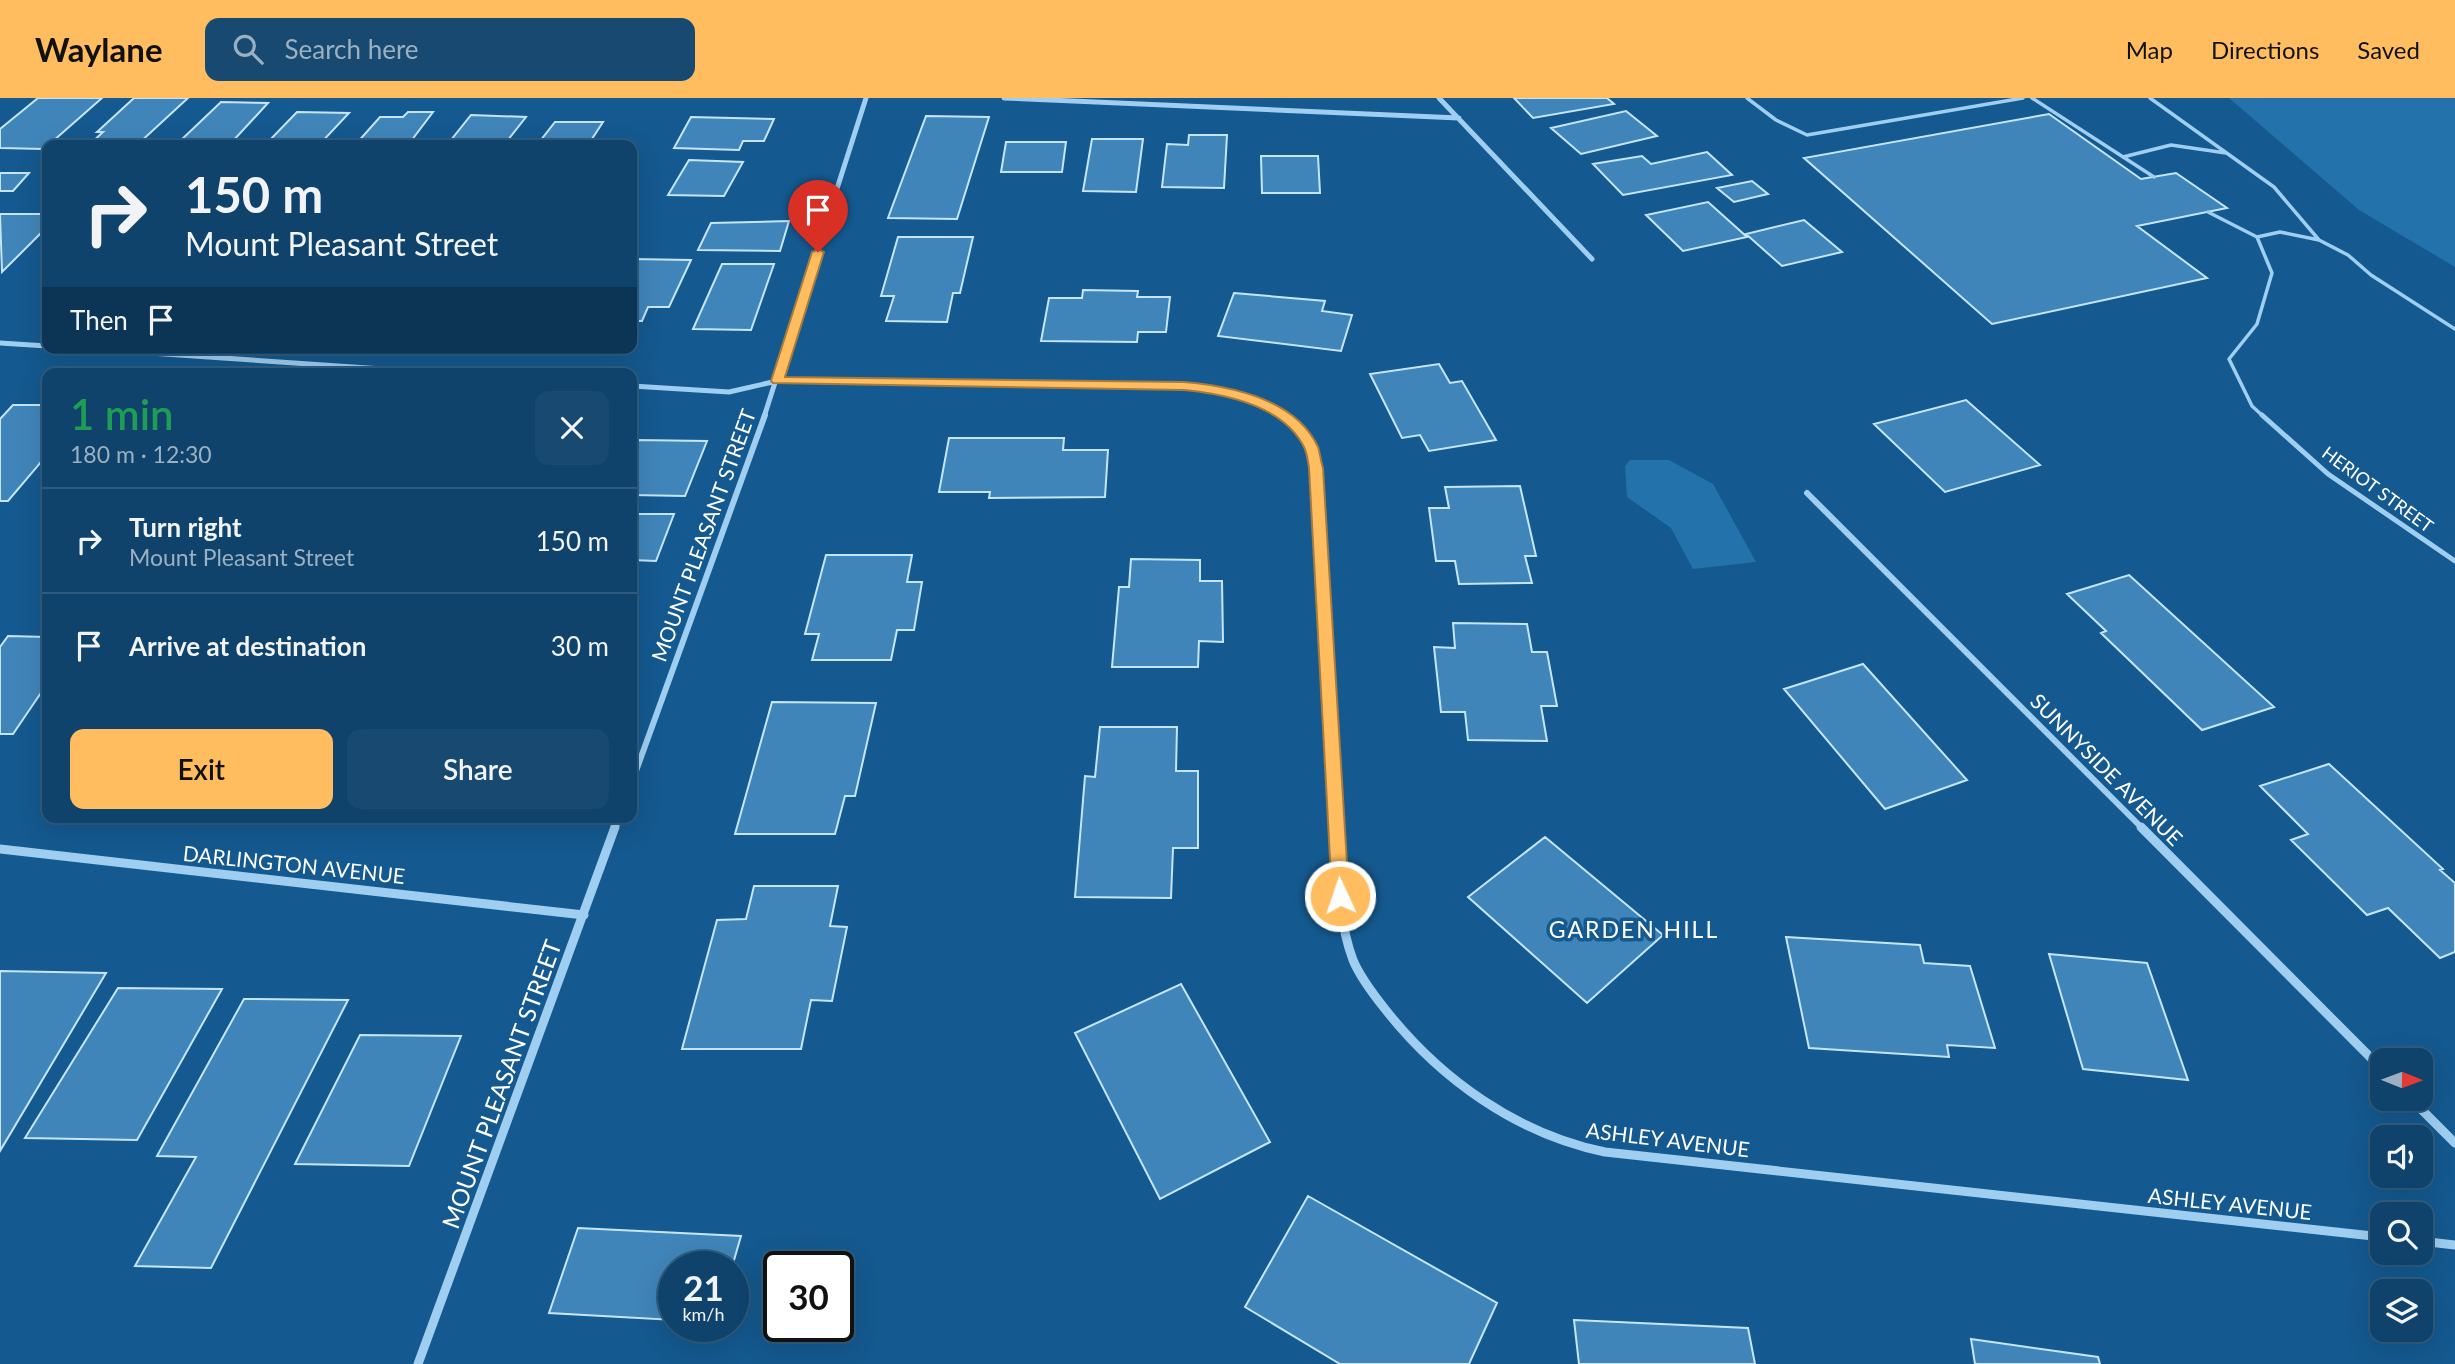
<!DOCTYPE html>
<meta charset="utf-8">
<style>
body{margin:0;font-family:Lato,sans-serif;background:#184a71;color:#f1f3f6;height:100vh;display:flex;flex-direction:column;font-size:26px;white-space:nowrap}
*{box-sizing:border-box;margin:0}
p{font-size:23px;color:#9bb0c1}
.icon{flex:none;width:38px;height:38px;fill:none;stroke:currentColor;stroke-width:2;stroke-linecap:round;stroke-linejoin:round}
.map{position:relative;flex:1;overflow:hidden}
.drawer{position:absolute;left:42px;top:270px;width:595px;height:455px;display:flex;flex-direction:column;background:#0f436b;border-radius:14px;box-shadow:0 7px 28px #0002,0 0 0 2px #2f5c7e}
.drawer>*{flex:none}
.guide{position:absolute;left:42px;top:42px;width:595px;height:214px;border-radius:14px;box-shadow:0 7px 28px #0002,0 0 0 2px #2f5c7e;background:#0f436b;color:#f1f3f6;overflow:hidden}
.needle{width:46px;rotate:91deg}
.fabs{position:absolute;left:2370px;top:950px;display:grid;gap:14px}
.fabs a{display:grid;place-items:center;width:63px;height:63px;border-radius:14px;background:#0f436b;box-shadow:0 7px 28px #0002,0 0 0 2px #2f5c7e;font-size:35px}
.speed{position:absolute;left:658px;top:1153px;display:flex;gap:14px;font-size:35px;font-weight:700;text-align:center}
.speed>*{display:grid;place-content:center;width:91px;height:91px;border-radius:50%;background:#0f436b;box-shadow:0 7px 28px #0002,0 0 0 2px #2f5c7e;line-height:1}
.speed small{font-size:18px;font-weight:400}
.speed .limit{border:4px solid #111;border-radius:10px;background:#fff;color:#111}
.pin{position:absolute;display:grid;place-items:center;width:60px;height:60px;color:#fff;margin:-72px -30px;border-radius:50% 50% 50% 0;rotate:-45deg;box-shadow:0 0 7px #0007}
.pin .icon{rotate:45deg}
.me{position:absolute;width:77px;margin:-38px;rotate:357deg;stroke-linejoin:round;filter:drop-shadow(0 0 5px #0008)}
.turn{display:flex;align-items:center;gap:24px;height:147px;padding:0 28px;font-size:32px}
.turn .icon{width:91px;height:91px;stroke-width:2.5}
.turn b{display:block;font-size:49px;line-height:60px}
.then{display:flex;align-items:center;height:66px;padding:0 28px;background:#0003;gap:14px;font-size:26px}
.round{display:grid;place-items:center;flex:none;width:74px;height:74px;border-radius:14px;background:#184a71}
.summary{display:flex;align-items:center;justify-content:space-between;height:119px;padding:0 28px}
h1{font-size:42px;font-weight:600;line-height:52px;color:#1e9e55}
.action{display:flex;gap:14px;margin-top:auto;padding:14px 28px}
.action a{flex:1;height:80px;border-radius:14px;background:#ffbd5f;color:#111;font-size:28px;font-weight:600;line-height:80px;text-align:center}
.action a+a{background:#184a71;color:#f1f3f6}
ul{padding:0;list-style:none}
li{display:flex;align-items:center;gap:21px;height:105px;padding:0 28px;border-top:2px solid #2f5c7e}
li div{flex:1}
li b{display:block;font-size:26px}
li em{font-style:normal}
header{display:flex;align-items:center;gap:42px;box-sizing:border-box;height:98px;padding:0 35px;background:#ffbd5f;color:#111}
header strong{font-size:33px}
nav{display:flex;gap:38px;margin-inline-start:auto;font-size:24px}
.search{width:490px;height:63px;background:#184a71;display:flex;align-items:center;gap:18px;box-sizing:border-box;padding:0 24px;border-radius:14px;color:#9bb0c1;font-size:26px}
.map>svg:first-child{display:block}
.green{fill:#2372ac}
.building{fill:#4085b9;stroke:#c6e5fc;stroke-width:2}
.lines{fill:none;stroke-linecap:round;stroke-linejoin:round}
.lane-far1{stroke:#9fcef1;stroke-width:3.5}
.lane{stroke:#9fcef1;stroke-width:5}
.street-far2{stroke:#9fcef1;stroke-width:5}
.street-far1{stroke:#9fcef1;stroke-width:6}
.street{stroke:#9fcef1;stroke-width:9}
.route{fill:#ffbd5f;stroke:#a67b3e;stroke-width:2}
.labels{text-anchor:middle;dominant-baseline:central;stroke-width:7;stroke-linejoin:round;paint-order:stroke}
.far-street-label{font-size:18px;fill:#fff;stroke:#14598f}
.street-label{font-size:21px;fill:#fff;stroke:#14598f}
.neighbourhood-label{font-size:23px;letter-spacing:2px;fill:#fff;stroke:#14598f}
.near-street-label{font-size:24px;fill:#fff;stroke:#14598f}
</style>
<header>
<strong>Waylane</strong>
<div class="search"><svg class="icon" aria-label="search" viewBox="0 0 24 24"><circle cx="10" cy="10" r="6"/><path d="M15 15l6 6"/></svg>Search here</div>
<nav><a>Map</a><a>Directions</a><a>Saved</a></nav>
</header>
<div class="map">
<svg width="2455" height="1266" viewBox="0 0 2455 1266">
<rect width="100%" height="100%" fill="#14598f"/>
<path class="green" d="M 2229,0 L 2455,0 L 2455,169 L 2359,112 Z
M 1630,362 L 1669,362 L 1713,386 L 1756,464 L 1693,471 L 1671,430 L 1627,399 L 1625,368 Z"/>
<path class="building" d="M 38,0 L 102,0 L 44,51 L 0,50 L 0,31 Z
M 134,0 L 188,0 L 137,47 L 89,47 L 103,34 L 97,34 Z
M 1514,0 L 1607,0 L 1614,6 L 1533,20 Z
M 221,4 L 268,5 L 232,44 L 179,44 Z
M 1626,13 L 1657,38 L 1581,56 L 1551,30 Z
M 297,14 L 349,15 L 319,47 L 265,47 Z
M 408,14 L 433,14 L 408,47 L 355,47 L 380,19 L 403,19 Z
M 2049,16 L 2141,81 L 2176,75 L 2227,110 L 2137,128 L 2207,180 L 1992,226 L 1804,60 Z
M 471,17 L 526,19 L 504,47 L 447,47 Z
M 926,18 L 989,19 L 957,121 L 888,120 Z
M 691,19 L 774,21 L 764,43 L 743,43 L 739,52 L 674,50 Z
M 555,24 L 603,24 L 588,47 L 537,47 Z
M 1189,37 L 1227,37 L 1224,90 L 1162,89 L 1167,46 L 1188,47 Z
M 1092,41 L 1143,41 L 1136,94 L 1083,93 Z
M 1006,44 L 1066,44 L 1062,74 L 1001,74 Z
M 1707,54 L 1732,77 L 1623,97 L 1593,66 L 1642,58 L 1651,66 Z
M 1261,58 L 1318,58 L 1320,95 L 1262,95 Z
M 689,62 L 743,64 L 724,98 L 668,97 Z
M 0,75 L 29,75 L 13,93 L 0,93 Z
M 1752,83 L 1768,96 L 1734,104 L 1717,90 Z
M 1708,104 L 1747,139 L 1683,153 L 1646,117 Z
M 0,116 L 47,116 L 47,129 L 2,174 Z
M 1804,122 L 1842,154 L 1782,168 L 1746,136 Z
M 789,123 L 780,153 L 698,152 L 711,125 Z
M 898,139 L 973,139 L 960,195 L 953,195 L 947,224 L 886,223 L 894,198 L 881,198 Z
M 632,161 L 691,162 L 669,209 L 648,209 L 642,223 L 632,223 Z
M 722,166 L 774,166 L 751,232 L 693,231 Z
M 1083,192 L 1138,193 L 1137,199 L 1170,199 L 1166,234 L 1138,234 L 1137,244 L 1041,243 L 1049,200 L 1082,200 Z
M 1234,195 L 1325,203 L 1322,213 L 1352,217 L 1341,253 L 1218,238 Z
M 1439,266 L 1450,285 L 1462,283 L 1496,342 L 1429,353 L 1420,337 L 1402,340 L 1370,276 Z
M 1966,302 L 2040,367 L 1945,394 L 1874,326 Z
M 13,307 L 47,307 L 47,357 L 8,403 L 0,403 L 0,321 Z
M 949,340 L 1064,340 L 1063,352 L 1108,352 L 1105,399 L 989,400 L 990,394 L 939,394 Z
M 636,342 L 707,343 L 685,398 L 632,397 L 632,351 Z
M 1520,388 L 1536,458 L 1525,458 L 1532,485 L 1459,486 L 1455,463 L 1436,463 L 1429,410 L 1449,410 L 1445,389 Z
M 632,416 L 674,416 L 656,463 L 632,462 Z
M 826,457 L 912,457 L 907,484 L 922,484 L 914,532 L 897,532 L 891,562 L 812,562 L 819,536 L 805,536 Z
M 1131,461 L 1200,462 L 1200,483 L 1222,483 L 1223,544 L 1199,543 L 1198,569 L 1112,569 L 1119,489 L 1129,489 Z
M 2129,477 L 2274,609 L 2202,632 L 2101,535 L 2106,533 L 2067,496 Z
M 1453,525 L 1527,526 L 1532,554 L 1547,554 L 1557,608 L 1541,608 L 1547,643 L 1468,642 L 1465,614 L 1441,614 L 1434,549 L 1455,550 Z
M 8,538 L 47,539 L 47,586 L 13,636 L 0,636 L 0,549 Z
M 1863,566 L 1967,682 L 1885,711 L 1784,591 Z
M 772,604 L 876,605 L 855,698 L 845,698 L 835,736 L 735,736 Z
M 1100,629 L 1177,629 L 1176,673 L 1198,673 L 1198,750 L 1173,750 L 1171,800 L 1075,799 L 1085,678 L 1095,679 Z
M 2329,666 L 2443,771 L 2440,772 L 2455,785 L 2455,854 L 2440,860 L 2388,810 L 2367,817 L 2291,742 L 2308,736 L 2260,688 Z
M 1545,739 L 1663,837 L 1587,905 L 1468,799 Z
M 754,788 L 838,788 L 830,828 L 847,829 L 832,903 L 811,902 L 801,951 L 682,951 L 717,822 L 746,821 Z
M 1786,839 L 1920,847 L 1924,865 L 1970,868 L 1995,950 L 1947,947 L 1949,959 L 1809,950 Z
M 2049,856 L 2147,865 L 2188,982 L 2083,971 Z
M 0,873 L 106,875 L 0,1053 Z
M 1181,886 L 1270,1044 L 1160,1101 L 1075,935 Z
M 118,890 L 222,891 L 137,1042 L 25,1040 Z
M 244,901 L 348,902 L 211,1170 L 135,1168 L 196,1059 L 157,1058 Z
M 360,937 L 461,938 L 409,1068 L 295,1066 Z
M 1308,1098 L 1497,1205 L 1469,1266 L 1340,1266 L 1245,1209 Z
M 578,1130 L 741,1138 L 732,1169 L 674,1169 L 674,1222 L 549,1215 Z
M 1574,1222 L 1748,1230 L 1755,1266 L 1579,1266 Z
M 1971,1241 L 2098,1259 L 2100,1266 L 1975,1266 Z"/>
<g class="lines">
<path class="lane-far1" d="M 1747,0 L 1776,22 L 1807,37 L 2023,0
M 2032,0 L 2154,79
M 2150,0 L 2274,89 L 2319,142
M 2123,59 L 2171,47 L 2226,55
M 2208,114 L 2257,139
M 2264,319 L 2252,308 L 2229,261 L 2257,226 L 2272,175 L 2257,139 L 2280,134 L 2319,142 L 2348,157 L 2371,177 L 2455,231"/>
<path class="lane" d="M 2262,317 L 2328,376 L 2455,463"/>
<path class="street-far2" d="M 1004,0 L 1459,20
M 1439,0 L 1592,161
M 0,245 L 47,248
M 76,250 L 441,275
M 632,288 L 729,294 L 777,283 L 1184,288 C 1220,292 1254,299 1285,319
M 764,319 L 866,0"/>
<path class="street-far1" d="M 1282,317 C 1303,330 1311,347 1316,370 L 1337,731
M 1807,395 L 2143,731
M 632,684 L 765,317
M 615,731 L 619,719"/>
<path class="street" d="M 1337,729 C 1339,774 1337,820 1353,862 C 1360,879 1373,896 1385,911 C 1440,981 1517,1036 1605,1054 L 2382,1139
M 2141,729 L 2382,971
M 0,751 L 584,817
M 2411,1001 L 2455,1045
M 2420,1143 L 2455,1147
M 418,1266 L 615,729"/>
</g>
<path class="route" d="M 818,151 L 824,154 L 785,279 L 1184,284 C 1230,288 1296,301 1318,349 C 1320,355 1321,364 1323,370 L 1349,798 L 1347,803 L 1340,805 L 1334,803 L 1332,798 L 1309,370 C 1308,364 1307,355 1304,349 C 1283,307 1225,296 1184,292 L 773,285 L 771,283 L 812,154 Z"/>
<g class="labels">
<g class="far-street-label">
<text transform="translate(2378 391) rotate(36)">HERIOT STREET</text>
</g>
<g class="street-label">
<text transform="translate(703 437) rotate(-70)">MOUNT PLEASANT STREET</text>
<text transform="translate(2107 671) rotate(45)">SUNNYSIDE AVENUE</text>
<text transform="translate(294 766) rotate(6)">DARLINGTON AVENUE</text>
<text transform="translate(1668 1041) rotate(7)">ASHLEY AVENUE</text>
<text transform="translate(2230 1105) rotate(6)">ASHLEY AVENUE</text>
</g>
<g class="neighbourhood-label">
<text x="1634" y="831">GARDEN HILL</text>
</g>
<g class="near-street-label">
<text transform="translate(501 986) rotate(-70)">MOUNT PLEASANT STREET</text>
</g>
</g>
</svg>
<div class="fabs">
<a><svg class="needle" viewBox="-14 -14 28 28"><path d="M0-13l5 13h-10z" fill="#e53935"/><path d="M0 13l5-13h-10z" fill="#9bb0c1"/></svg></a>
<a><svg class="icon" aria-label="sound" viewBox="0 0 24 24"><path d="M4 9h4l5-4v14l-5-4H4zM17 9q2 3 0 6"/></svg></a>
<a><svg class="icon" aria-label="search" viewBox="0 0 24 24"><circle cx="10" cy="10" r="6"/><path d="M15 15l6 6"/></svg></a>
<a><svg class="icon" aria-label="layers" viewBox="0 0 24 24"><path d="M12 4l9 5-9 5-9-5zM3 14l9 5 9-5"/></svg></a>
</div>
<div class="speed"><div>21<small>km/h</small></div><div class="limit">30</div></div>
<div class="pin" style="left:818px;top:154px;background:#d93025"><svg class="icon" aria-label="arrive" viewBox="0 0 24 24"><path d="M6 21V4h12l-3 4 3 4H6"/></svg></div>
<svg class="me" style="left:1340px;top:798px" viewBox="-20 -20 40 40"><circle r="17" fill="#ffbd5f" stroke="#fff" stroke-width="3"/><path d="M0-11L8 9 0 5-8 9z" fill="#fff"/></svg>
<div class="guide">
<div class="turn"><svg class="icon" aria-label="right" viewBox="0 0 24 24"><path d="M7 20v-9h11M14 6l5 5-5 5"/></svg><div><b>150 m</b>Mount Pleasant Street</div></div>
<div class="then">Then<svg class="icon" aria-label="arrive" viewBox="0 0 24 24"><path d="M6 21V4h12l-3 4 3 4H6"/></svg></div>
</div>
<section class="drawer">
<div class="summary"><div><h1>1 min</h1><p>180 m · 12:30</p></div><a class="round"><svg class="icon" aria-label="close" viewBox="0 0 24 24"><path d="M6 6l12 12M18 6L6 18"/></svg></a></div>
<ul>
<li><svg class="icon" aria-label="right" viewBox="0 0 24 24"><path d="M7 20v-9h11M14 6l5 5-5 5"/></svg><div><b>Turn right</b><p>Mount Pleasant Street</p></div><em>150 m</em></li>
<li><svg class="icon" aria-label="arrive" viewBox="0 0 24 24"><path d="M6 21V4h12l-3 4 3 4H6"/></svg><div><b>Arrive at destination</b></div><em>30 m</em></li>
</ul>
<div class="action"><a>Exit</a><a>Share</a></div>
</section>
</div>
